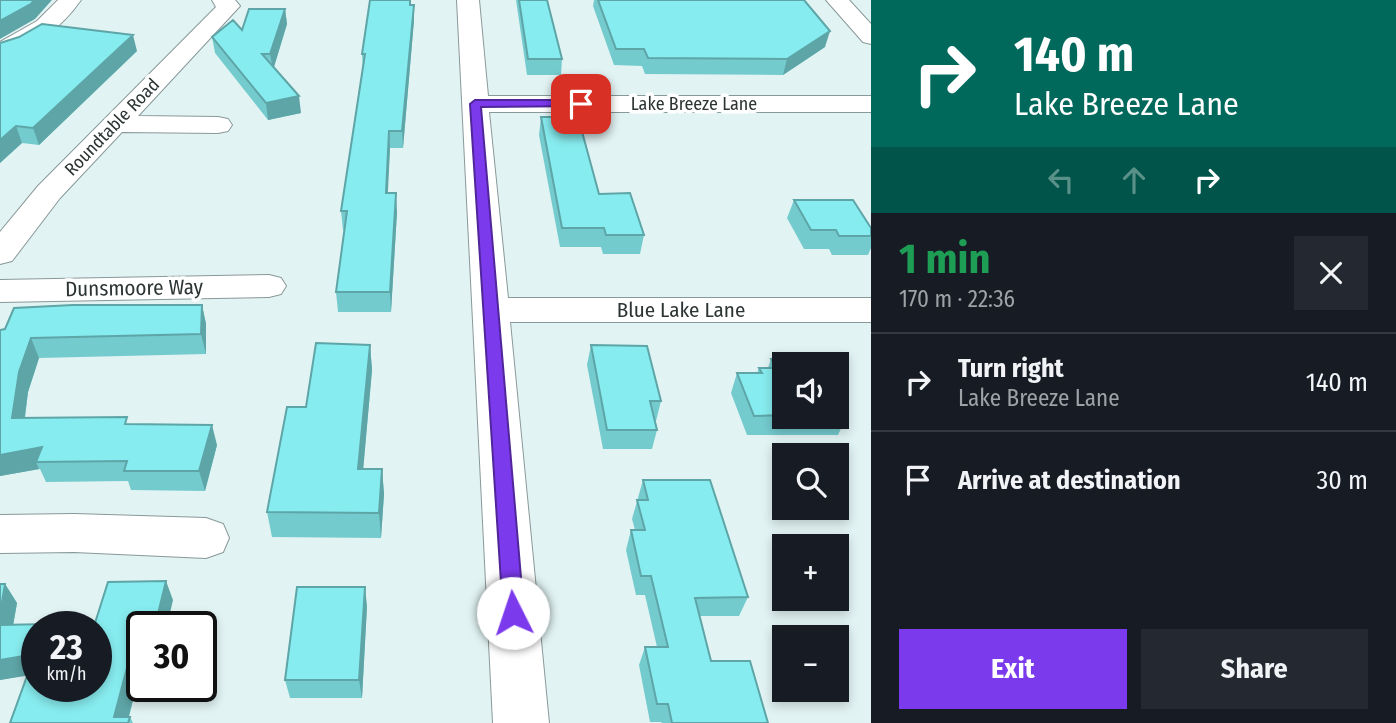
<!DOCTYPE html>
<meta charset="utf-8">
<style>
body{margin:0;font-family:"Fira Sans Condensed",sans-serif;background:#242831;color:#f1f3f6;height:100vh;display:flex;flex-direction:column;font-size:26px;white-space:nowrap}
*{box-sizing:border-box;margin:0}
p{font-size:23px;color:#9ea1a6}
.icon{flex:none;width:38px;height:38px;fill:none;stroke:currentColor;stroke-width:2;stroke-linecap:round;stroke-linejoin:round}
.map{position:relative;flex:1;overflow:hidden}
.drawer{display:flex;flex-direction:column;background:#171b24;width:525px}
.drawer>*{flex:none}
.top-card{background:#00695c;color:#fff;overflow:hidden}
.fabs{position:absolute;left:772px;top:352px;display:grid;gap:14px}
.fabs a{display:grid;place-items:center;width:77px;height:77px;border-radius:0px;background:#171b24;box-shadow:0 4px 10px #0003;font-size:35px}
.speed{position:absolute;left:21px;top:611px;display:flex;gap:14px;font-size:35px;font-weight:700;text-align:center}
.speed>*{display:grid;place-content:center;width:91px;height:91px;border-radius:50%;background:#171b24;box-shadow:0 4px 10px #0003;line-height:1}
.speed small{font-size:18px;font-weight:400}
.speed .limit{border:4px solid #111;border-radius:10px;background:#fff;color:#111}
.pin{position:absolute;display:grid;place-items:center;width:60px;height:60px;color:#fff;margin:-30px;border-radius:14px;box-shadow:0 4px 10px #0006}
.me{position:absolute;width:77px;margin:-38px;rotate:356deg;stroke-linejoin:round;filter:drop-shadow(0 0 5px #0008)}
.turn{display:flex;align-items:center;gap:24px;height:147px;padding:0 28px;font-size:32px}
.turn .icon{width:91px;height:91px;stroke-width:2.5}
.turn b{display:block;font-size:49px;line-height:60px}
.lanes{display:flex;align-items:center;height:66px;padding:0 28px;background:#0003;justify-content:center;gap:35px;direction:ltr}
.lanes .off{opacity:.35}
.round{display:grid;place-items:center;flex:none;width:74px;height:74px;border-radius:0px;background:#242831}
.headline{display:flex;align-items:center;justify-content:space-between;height:119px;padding:0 28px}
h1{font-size:42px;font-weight:700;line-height:52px;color:#1e9e55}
.button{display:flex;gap:14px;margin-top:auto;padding:14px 28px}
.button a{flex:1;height:80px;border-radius:0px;background:#7c3aed;color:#fff;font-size:28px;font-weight:700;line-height:80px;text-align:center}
.button a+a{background:#242831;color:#f1f3f6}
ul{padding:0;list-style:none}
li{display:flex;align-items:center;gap:21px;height:98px;padding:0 28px;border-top:2px solid #363941}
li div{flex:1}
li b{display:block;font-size:26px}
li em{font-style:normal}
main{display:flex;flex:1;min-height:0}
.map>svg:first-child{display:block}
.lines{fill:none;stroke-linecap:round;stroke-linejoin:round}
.minor-casing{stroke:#899898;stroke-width:2}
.minor{fill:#fff;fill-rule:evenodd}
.wall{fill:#74cbce}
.shaded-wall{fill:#5ea5a7}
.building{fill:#87ecef;stroke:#5ea5a7;stroke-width:2;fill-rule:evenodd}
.route{fill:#7c3aed;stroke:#51269a;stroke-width:2}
.labels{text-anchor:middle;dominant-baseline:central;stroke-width:7;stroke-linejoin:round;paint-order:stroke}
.far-street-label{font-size:18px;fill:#2d3434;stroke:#fff}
.street-label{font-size:21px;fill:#2d3434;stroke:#fff}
</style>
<main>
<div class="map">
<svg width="871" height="723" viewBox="0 0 871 723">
<rect width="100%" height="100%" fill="#e2f3f3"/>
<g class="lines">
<g class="minor-casing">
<path id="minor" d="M 58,0 L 81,0 C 63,26 31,52 0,59 L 0,42 L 37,21 Z
M 212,0 L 235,0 L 240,6 L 138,116 L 218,117 L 228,119 L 232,125 L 228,131 L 218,133 L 122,132 L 60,198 L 12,261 L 0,264 L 0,232 L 38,186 L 216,7 Z
M 457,0 L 479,0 L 488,96 L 871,96 L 871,112 L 489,112 L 508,298 L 871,298 L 871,322 L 510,322 L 549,723 L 493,723 Z
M 826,0 L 849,0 L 871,24 L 871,44 L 863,42 Z
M 269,275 L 281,278 L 286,286 L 281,294 L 269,297 L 0,302 L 0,280 Z
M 74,514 L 206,518 L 223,524 L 229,538 L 223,552 L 206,558 L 74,552 L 0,553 L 0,515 Z"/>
</g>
<use href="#minor" class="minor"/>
</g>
<path class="wall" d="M 370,0 L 411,0 L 411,5 L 414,20 L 403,148 L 390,148 L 387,193 L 397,212 L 391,312 L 338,312 L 336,292 L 345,230 L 343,230 L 341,211 L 363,69 L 362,54 Z
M 516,0 L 547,0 L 562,59 L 561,75 L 527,75 Z
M 594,0 L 804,0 L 825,47 L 783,75 L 645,74 L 642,66 L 614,65 L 593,6 Z
M 285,9 L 287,24 L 274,67 L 301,113 L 268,120 L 215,53 L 212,37 L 242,30 Z
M 0,43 L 137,51 L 39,145 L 22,143 L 0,163 Z
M 541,117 L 599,194 L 644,235 L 640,254 L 603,254 L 601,247 L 560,247 L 539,135 Z
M 794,200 L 871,228 L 871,248 L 868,255 L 832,255 L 829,249 L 804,249 L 787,218 Z
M 202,305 L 206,324 L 206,354 L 39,358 L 28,392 L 25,418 L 130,424 L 217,445 L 205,491 L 131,490 L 128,481 L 46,482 L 40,469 L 0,476 L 0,330 Z
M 370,345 L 372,370 L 363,469 L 382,469 L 384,494 L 381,538 L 272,537 L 267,512 L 306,407 Z
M 591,345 L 661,401 L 656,421 L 655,421 L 657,430 L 652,449 L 603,449 L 587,365 Z
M 771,359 L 784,364 L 784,416 L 836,416 L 836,393 L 847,415 L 838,435 L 747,435 L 731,393 L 737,373 L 757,373 L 759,368 L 768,368 Z
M 643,480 L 748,597 L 739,616 L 699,616 L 711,661 L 768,723 L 662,723 L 661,722 L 650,722 L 639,665 L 645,647 L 657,647 L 645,595 L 636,595 L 626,550 L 631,530 L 635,530 L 632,519 Z
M 0,584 L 5,584 L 17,603 L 13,625 L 95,623 L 173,600 L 142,626 L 142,664 L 129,717 L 130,717 L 133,723 L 10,723 L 27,675 L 0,680 Z
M 367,606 L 362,698 L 290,698 L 285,680 Z"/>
<path class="shaded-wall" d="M 34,0 L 52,0 L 35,19 L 0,39 L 0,21 Z
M 414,5 L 414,20 L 403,148 L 402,131 Z
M 285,9 L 287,24 L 273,70 L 270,54 Z
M 830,31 L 825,47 L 783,75 L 787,59 Z
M 133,35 L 137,51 L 39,145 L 33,128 Z
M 299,96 L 301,113 L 268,120 L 266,103 Z
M 16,126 L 22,143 L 0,163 L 0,140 Z
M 389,131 L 390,148 L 387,212 L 386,193 Z
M 396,193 L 397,212 L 391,312 L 390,292 Z
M 202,305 L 206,324 L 206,354 L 201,334 Z
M 31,338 L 39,358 L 28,392 L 22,438 L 12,418 L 19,372 Z
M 370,345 L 372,370 L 361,494 L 358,469 Z
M 212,425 L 217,445 L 205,491 L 199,471 Z
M 42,447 L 36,462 L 39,469 L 0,476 L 0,455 Z
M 382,469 L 384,494 L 381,538 L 379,513 Z
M 166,581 L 173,600 L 167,626 L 155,626 Z
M 5,584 L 17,603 L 10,643 L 0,627 L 0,614 Z
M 365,587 L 367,606 L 362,698 L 359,680 Z
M 136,634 L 142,646 L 142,664 L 127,723 L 114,717 Z
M 35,654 L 37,674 L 0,680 L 0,660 Z"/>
<path class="building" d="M 0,0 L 34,0 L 31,4 L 0,21 Z
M 370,0 L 410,0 L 410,5 L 414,5 L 402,131 L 389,131 L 386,193 L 396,193 L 390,292 L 336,292 L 347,211 L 341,211 L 365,54 L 362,54 Z
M 519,0 L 547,0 L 562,59 L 528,59 Z
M 598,0 L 804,0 L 830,31 L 787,59 L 648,58 L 644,49 L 616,49 Z
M 249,9 L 285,9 L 270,54 L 262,54 L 299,96 L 266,103 L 212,37 L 233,20 L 242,30 Z
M 42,24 L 133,35 L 33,128 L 16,126 L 0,140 L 0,43 L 19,37 Z
M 541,117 L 578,117 L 599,194 L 630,193 L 644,235 L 606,235 L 604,228 L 562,228 Z
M 794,200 L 853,200 L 871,228 L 871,236 L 839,236 L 836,230 L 811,230 Z
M 73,305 L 202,305 L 201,334 L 31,338 L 19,372 L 12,418 L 127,417 L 125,424 L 212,425 L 199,471 L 124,471 L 127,461 L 36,462 L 42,447 L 0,455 L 0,330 L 5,329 L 14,308 Z
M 316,343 L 370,345 L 358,469 L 382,469 L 379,513 L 267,512 L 287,407 L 306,407 Z
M 591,345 L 647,346 L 661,401 L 650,401 L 657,430 L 607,430 Z
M 819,358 L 822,364 L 784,364 L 784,415 L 754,416 L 737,373 L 762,373 L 759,368 L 775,368 L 771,359 Z
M 836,393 L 847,415 L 836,415 Z
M 643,480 L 710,480 L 748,597 L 695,598 L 711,661 L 750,661 L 768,723 L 672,723 L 668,704 L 657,704 L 645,647 L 668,647 L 651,576 L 641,576 L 631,530 L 645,530 L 637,500 L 648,500 Z
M 166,581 L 155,626 L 142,626 L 142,634 L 136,634 L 114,717 L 130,717 L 128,723 L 10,723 L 35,654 L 0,660 L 0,625 L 95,623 L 108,582 ZM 37,626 L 96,626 L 96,686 L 37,686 Z
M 0,584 L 5,584 L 0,614 Z
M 297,587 L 365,587 L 359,680 L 285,680 Z"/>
<path class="route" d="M 581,100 L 585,101 L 585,106 L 481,107 L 524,613 L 521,619 L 513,622 L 506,619 L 503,613 L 470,104 L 475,100 Z"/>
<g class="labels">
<g class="far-street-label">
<text x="694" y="104">Lake Breeze Lane</text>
<text transform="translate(112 127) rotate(-46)">Roundtable Road</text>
</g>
<g class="street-label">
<text transform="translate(134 288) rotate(-1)">Dunsmoore Way</text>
<text x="681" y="310">Blue Lake Lane</text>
</g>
</g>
</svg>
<div class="fabs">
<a><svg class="icon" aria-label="sound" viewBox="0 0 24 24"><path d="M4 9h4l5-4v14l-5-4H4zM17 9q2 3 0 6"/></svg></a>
<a><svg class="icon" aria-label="search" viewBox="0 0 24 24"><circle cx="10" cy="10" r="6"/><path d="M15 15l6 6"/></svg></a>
<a>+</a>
<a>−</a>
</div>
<div class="speed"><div>23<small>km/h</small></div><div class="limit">30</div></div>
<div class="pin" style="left:581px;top:104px;background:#d93025"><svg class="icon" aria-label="arrive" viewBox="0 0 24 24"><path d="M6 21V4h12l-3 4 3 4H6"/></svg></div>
<svg class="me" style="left:513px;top:613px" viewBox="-20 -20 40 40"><circle r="19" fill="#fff"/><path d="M0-13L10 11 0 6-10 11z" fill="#7c3aed"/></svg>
</div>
<section class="drawer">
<div class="top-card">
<div class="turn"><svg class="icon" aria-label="right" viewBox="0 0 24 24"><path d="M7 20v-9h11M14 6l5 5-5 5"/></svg><div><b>140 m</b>Lake Breeze Lane</div></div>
<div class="lanes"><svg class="icon off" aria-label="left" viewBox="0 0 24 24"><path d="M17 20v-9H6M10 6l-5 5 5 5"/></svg><svg class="icon off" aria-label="ahead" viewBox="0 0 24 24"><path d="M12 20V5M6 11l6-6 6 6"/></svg><svg class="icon" aria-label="right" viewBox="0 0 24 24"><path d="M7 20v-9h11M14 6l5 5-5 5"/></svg></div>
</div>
<div class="headline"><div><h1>1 min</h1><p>170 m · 22:36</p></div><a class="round"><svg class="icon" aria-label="close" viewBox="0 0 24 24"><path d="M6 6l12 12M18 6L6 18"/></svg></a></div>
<ul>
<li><svg class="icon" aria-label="right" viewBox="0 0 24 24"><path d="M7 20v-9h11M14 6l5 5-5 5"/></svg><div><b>Turn right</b><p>Lake Breeze Lane</p></div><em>140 m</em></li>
<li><svg class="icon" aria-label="arrive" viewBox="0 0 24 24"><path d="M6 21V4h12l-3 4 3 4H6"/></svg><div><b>Arrive at destination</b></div><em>30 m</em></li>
</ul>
<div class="button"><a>Exit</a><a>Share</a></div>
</section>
</main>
